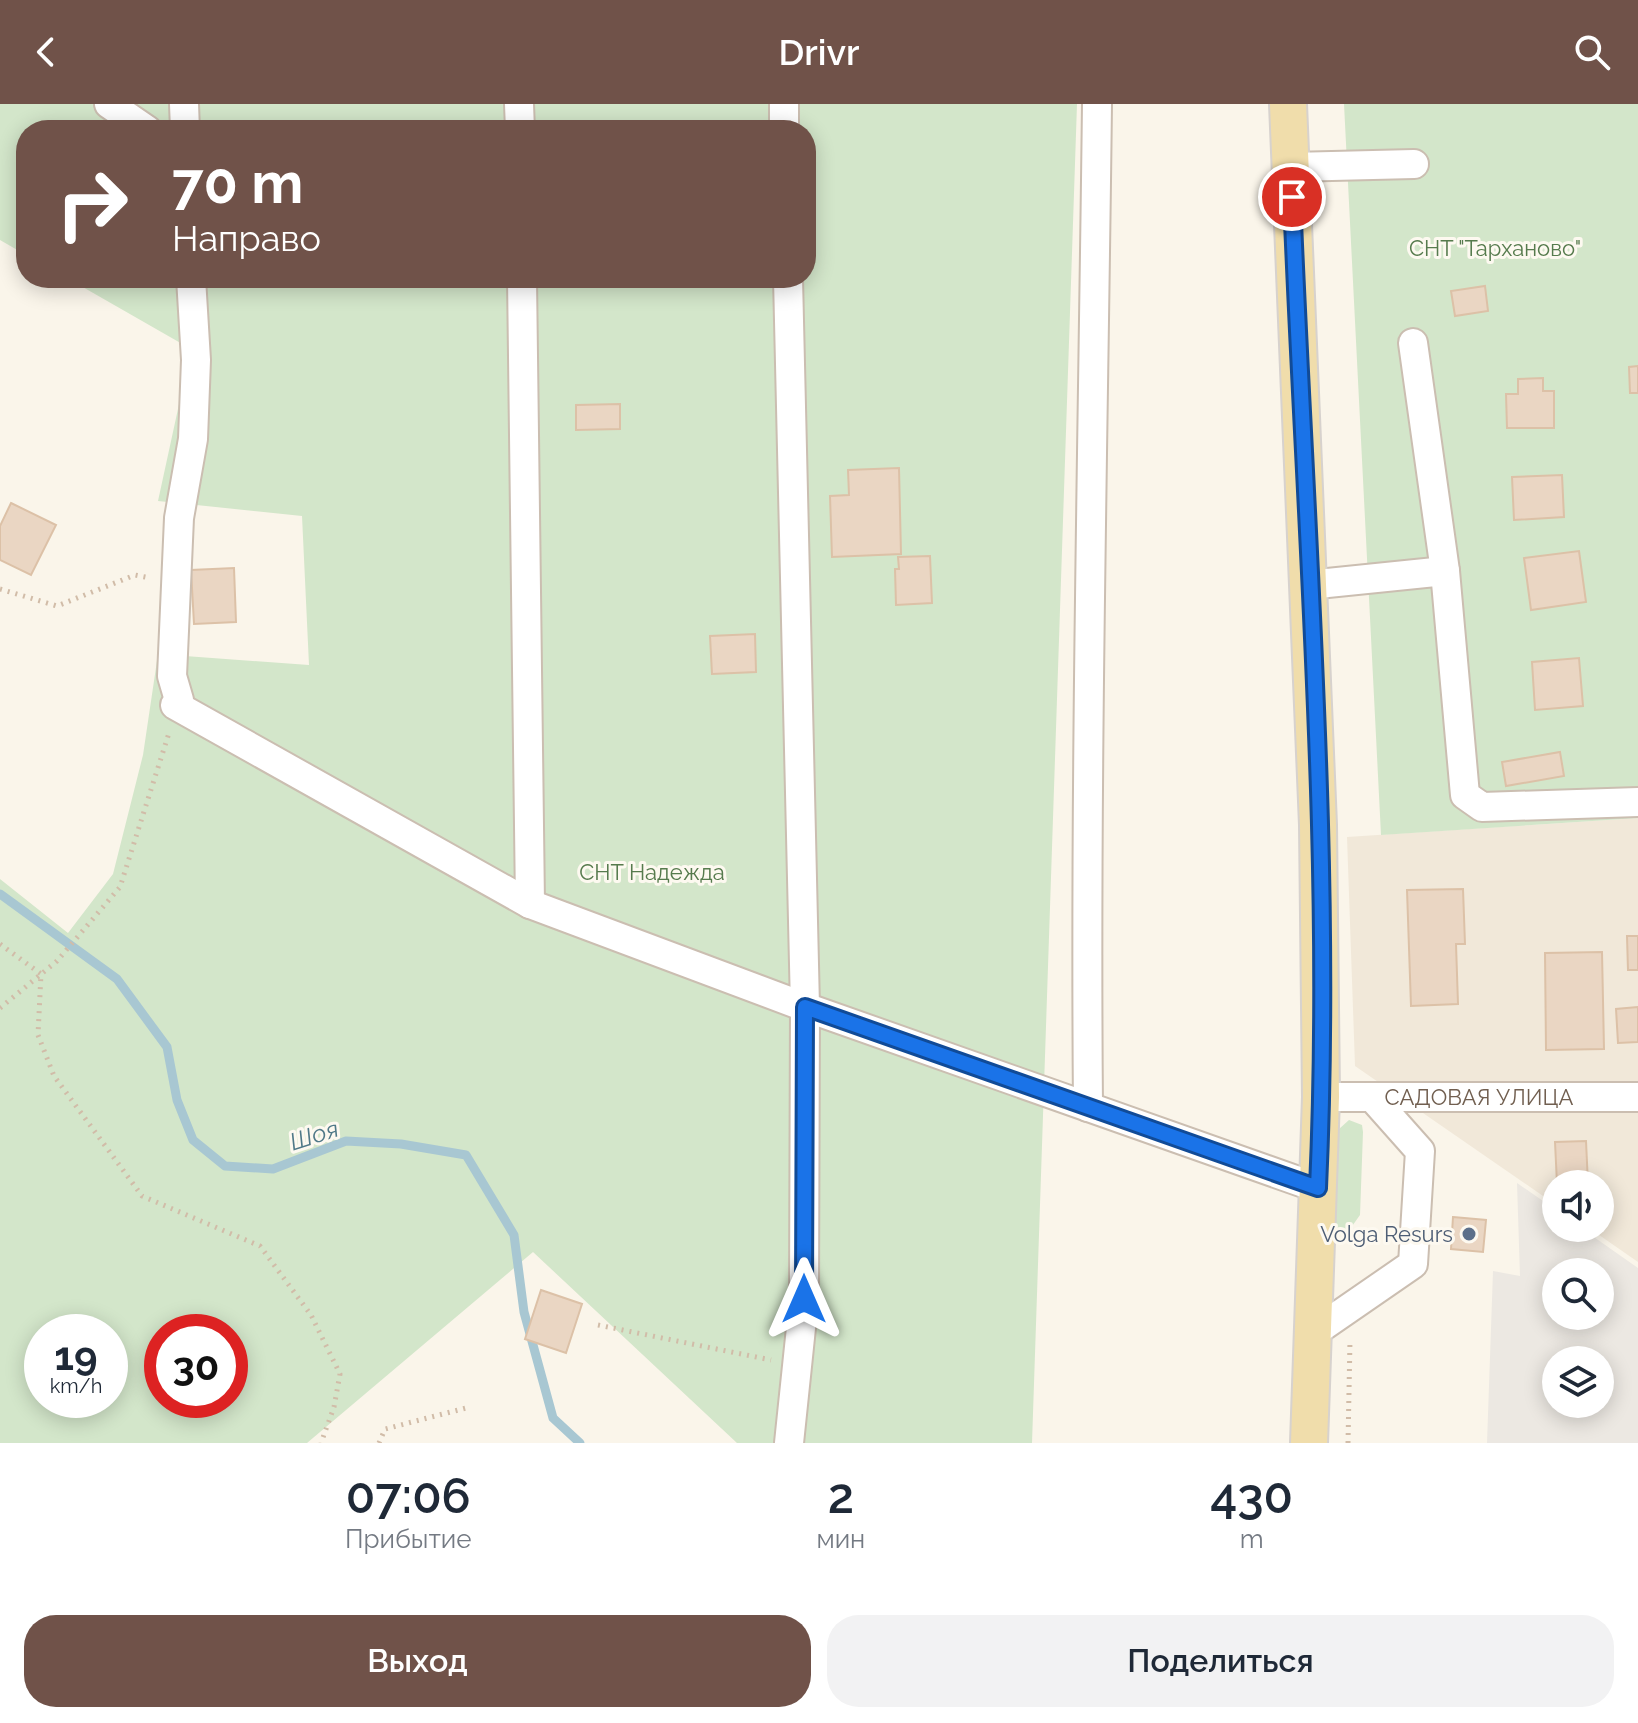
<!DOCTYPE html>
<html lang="ru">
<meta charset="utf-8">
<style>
body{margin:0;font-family:Raleway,sans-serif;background:#f2f2f3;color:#1f2937;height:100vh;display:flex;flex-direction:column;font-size:30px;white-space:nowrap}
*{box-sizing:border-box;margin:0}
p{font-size:26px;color:#747a83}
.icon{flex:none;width:44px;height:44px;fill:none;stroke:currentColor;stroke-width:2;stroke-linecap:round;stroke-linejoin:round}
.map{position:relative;height:1339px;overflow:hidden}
.details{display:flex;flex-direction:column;background:#fff;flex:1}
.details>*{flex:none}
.hud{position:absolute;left:16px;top:16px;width:800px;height:168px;border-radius:32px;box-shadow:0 4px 20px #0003;background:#705249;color:#fff;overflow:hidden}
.fabs{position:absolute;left:1542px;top:1066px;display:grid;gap:16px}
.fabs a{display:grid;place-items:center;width:72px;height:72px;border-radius:50%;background:#fff;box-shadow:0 4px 20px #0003;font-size:40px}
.speed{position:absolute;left:24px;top:1210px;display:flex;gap:16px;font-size:40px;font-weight:700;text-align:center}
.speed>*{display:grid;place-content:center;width:104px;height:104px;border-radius:50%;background:#fff;box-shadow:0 4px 20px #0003;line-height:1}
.speed small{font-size:20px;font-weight:400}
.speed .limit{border:12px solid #d22;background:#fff;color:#111}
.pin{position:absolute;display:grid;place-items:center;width:68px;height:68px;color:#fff;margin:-34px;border:4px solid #fff;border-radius:50%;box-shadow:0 2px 8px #0007}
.me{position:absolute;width:88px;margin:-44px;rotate:0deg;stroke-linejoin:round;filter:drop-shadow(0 0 6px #0008)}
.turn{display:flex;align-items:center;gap:28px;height:168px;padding:0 24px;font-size:36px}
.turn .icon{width:104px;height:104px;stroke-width:2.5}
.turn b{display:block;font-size:56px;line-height:68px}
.eta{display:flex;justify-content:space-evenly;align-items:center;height:136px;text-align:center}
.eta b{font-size:48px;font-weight:600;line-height:56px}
.cta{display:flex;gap:16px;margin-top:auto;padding:16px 24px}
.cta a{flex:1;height:92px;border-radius:32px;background:#705249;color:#fff;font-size:32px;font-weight:600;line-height:92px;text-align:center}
.cta a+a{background:#f2f2f3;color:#1f2937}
header{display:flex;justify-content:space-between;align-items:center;height:104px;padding:0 24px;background:#705249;color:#fff;font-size:36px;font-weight:600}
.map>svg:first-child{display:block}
.residential{fill:#f1e8d9}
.industrial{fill:#ece8e2;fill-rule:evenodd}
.green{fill:#d3e6ca;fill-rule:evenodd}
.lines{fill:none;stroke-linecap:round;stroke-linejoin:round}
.stream{stroke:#a8c7d2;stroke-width:9}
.building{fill:#ead6c3;stroke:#dcc1a7;stroke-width:2}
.minor-casing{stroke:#cbbeb1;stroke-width:32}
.major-casing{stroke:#d7d2ce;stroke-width:40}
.path{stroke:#d1bca8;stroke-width:5;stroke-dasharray:2 6;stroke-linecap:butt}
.minor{stroke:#fff;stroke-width:28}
.major{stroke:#f0ddab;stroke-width:36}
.route-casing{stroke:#114b97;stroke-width:20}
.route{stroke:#1a73e8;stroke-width:14}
.service-dot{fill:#5c6f8a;stroke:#fdf9f0;stroke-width:3}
.labels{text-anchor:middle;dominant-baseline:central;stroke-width:6;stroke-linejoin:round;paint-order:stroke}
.park-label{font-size:22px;fill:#567b4d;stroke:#fdf9f0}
.street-label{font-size:22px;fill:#715f50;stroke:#fdf9f0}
.service-label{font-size:22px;fill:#4e5e75;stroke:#fdf9f0;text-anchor:end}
.water-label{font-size:24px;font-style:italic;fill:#507988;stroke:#fdf9f0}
</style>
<header><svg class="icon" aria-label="back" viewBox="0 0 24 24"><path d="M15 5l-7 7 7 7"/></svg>Drivr<svg class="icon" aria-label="search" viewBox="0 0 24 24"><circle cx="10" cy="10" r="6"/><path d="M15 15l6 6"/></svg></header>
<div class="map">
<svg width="1638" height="1339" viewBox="0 0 1638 1339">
<rect width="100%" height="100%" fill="#faf5ea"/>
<path class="residential" d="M 1638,714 L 1638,1158 L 1589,1124 L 1600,1124 L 1600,1080 L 1556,1080 L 1556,1101 L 1355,962 L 1347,733 Z"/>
<path class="industrial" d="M 1517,1079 L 1556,1106 L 1556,1124 L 1581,1124 L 1638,1164 L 1638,1339 L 1487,1339 L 1493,1167 L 1520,1172 ZM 1556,1168 L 1600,1168 L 1600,1212 L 1556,1212 ZM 1556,1256 L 1600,1256 L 1600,1300 L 1556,1300 Z"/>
<path class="green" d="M 0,0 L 1077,0 L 1032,1339 L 737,1339 L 533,1148 L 307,1339 L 0,1339 L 0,775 L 68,829 L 113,770 L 143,651 L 158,550 L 309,561 L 302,412 L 158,397 L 191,245 L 67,174 L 806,174 L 806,26 L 26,26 L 26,151 L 0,136 ZM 42,1228 L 110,1228 L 110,1296 L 42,1296 ZM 162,1228 L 230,1228 L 230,1296 L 162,1296 Z
M 1344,0 L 1638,0 L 1638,714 L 1381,731 Z
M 1349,1016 L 1362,1021 L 1363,1028 L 1360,1111 L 1350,1125 L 1339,1127 L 1334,1121 L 1339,1025 Z"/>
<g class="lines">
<path class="stream" d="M 0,790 L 117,875 L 167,943 L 177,996 L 193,1036 L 225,1062 L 273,1065 L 346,1037 L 401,1040 L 466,1051 L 514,1131 L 524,1208 L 553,1314 L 580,1339"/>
</g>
<path class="building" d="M 1485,182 L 1488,207 L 1455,212 L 1451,187 Z
M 1638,262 L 1638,289 L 1630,289 L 1629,263 Z
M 1543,274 L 1543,287 L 1554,287 L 1554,324 L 1507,324 L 1506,290 L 1518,290 L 1518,275 Z
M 620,300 L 620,325 L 576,326 L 576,301 Z
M 899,364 L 901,450 L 832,453 L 830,392 L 849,391 L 848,366 Z
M 1562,371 L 1564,413 L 1514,416 L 1512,373 Z
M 11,399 L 56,421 L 31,471 L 0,456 L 0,422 Z
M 1579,447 L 1586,498 L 1531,506 L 1524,454 Z
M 930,452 L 932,499 L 896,501 L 895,465 L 899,465 L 898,453 Z
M 234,464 L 236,518 L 194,520 L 191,466 Z
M 755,530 L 756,568 L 712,570 L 710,532 Z
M 1579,554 L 1583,602 L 1535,606 L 1532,558 Z
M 1560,648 L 1564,672 L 1506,682 L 1502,658 Z
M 1463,785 L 1465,840 L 1456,840 L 1458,900 L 1411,902 L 1407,786 Z
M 1627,832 L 1638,832 L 1638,866 L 1628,866 Z
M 1602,848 L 1604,945 L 1546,946 L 1545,849 Z
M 1638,903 L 1638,938 L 1618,939 L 1616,905 Z
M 1586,1037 L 1588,1080 L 1557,1080 L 1555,1038 Z
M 1453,1113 L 1486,1116 L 1483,1148 L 1451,1145 Z
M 541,1186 L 582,1200 L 566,1249 L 525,1235 Z"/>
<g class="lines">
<g class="minor-casing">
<g id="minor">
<path d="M 109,0 L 147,26"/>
<path d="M 184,0 L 185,26"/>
<path d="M 519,0 L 520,26"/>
<path d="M 784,0 L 784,26"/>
<path d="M 1291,63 L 1414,60"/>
<path d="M 191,174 L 196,256 L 193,335 L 179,414 L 172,572 L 179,596 L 175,601 L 530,800 L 805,903 L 1318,1084"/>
<path d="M 522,174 L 530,800"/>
<path d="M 788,174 L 805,903 L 804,1195 L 789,1339"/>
<path d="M 1413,239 L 1445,467"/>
<path d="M 1308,481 L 1445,467 L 1465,691 L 1482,703 L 1638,698"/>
<path id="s1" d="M 1321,993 L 1638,993"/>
<path d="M 1088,1003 C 1085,668 1093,334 1097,0"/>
<path d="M 1313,1229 L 1413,1160 L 1420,1047 L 1372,993"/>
</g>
</g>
<g class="major-casing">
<path id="major" d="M 1288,0 L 1318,721 L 1321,993 L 1309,1339"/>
</g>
<path class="path" d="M 0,485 L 57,502 L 135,471 L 150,474
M 0,840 L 41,870 L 38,931 L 54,972 L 142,1092 L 260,1142 L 311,1211 L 340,1270 L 334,1303 L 321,1339
M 0,904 L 57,857 L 120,783 L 169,629
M 598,1221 L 771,1256
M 379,1339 L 385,1325 L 470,1303
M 1348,1339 L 1350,1236"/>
<use href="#minor" class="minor"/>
<use href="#major" class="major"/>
</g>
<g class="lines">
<g class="route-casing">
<path id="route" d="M 804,1195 L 805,903 L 1318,1084 C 1333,755 1305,422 1292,93"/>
</g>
<use href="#route" class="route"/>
</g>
<circle class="service-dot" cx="1469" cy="1130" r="8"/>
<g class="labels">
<g class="park-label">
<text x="1495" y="144">СНТ "Тарханово"</text>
<text x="652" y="768">СНТ Надежда</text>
</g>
<g class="street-label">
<text stroke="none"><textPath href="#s1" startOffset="158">САДОВАЯ УЛИЦА</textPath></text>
</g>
<g class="service-label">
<text x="1453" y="1130">Volga Resurs</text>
</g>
<g class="water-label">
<text transform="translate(314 1031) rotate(-18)">Шоя</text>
</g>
</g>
</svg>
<div class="fabs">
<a><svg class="icon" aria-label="sound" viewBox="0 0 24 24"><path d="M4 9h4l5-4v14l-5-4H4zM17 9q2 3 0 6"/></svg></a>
<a><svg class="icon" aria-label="search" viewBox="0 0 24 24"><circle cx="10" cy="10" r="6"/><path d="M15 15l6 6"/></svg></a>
<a><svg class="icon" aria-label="layers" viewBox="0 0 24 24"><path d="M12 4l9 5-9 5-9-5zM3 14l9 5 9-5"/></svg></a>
</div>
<div class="speed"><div>19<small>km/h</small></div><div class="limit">30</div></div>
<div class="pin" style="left:1292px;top:93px;background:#d93025"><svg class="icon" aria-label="arrive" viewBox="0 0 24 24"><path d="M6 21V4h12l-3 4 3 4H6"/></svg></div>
<svg class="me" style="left:804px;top:1195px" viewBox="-20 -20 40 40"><path d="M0-17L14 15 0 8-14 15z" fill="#1a73e8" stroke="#fff" stroke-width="4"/></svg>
<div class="hud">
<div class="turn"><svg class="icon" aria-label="right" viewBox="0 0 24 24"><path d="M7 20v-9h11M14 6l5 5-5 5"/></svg><div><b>70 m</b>Направо</div></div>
</div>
</div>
<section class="details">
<div class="eta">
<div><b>07:06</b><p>Прибытие</p></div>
<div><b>2</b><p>мин</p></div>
<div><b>430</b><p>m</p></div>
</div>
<div class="cta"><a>Выход</a><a>Поделиться</a></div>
</section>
